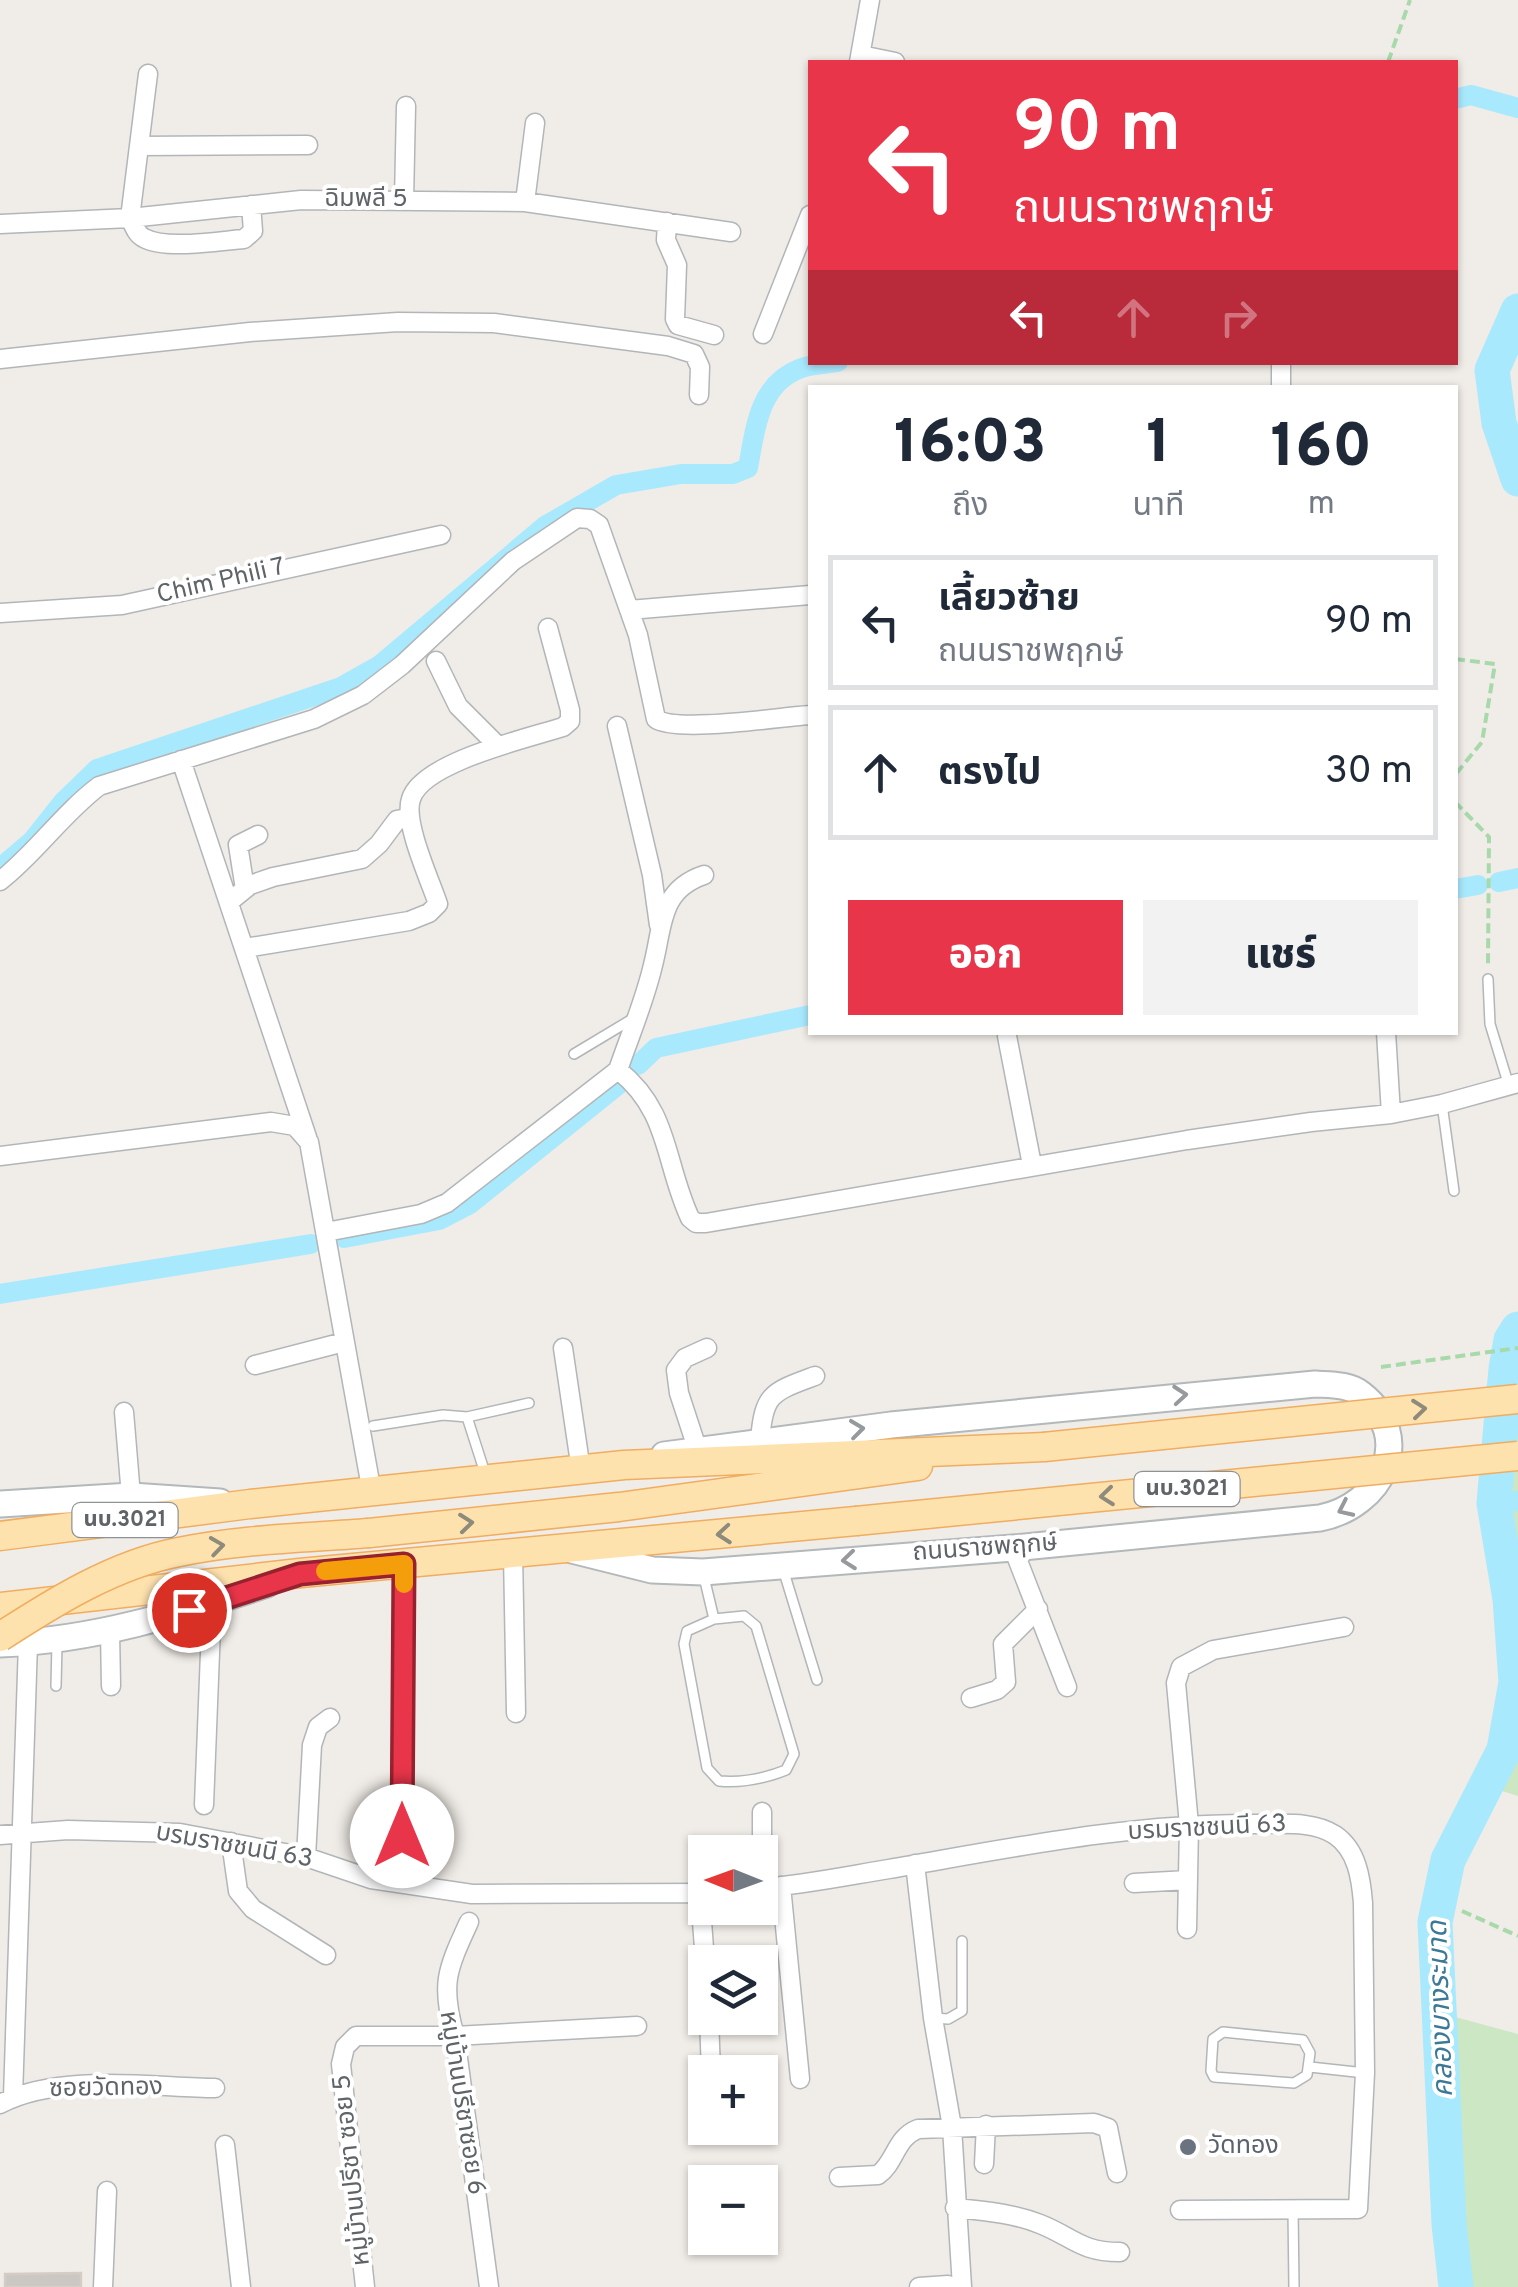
<!DOCTYPE html>
<html lang="th">
<meta charset="utf-8">
<style>
body{margin:0;font-family:Overpass,"Noto Sans Thai",sans-serif;background:#f2f2f3;color:#1f2937;height:100vh;display:flex;flex-direction:column;font-size:38px;white-space:nowrap}
*{box-sizing:border-box;margin:0}
p{font-size:32px;color:#747a83}
.icon{flex:none;width:55px;height:55px;fill:none;stroke:currentColor;stroke-width:2;stroke-linecap:round;stroke-linejoin:round}
.map{position:relative;flex:1;overflow:hidden}
.drawer{position:absolute;left:808px;top:385px;width:650px;height:650px;display:flex;flex-direction:column;background:#fff;border-radius:0px;box-shadow:0 2px 8px #0004}
.drawer>*{flex:none}
.top-card{position:absolute;left:808px;top:60px;width:650px;height:305px;border-radius:0px;box-shadow:0 2px 8px #0004;background:#e83549;color:#fff;overflow:hidden}
.needle{width:65px;rotate:271deg}
.controls{position:absolute;left:688px;top:1835px;display:grid;gap:20px}
.controls a{display:grid;place-items:center;width:90px;height:90px;border-radius:0px;background:#fff;box-shadow:0 2px 8px #0004;font-size:50px}
.pin{position:absolute;display:grid;place-items:center;width:85px;height:85px;color:#fff;margin:-42px;border:5px solid #fff;border-radius:50%;box-shadow:0 2px 10px #0007}
.me{position:absolute;width:110px;margin:-55px;rotate:0deg;stroke-linejoin:round;filter:drop-shadow(0 0 8px #0008)}
.turn{display:flex;align-items:center;gap:35px;height:210px;padding:0 40px;font-size:45px}
.turn .icon{width:130px;height:130px;stroke-width:2.5}
.turn b{display:block;font-size:70px;line-height:85px}
.lanes{display:flex;align-items:center;height:95px;padding:0 40px;background:#0003;justify-content:center;gap:50px;direction:ltr}
.lanes .off{opacity:.35}
.eta{display:flex;justify-content:space-evenly;align-items:center;height:170px;text-align:center}
.eta b{font-size:60px;font-weight:800;line-height:70px}
.primary-button{display:flex;gap:20px;margin-top:auto;padding:20px 40px}
.primary-button a{flex:1;height:115px;border-radius:0px;background:#e83549;color:#fff;font-size:40px;font-weight:800;line-height:115px;text-align:center}
.primary-button a+a{background:#f2f2f3;color:#1f2937}
ul{padding:0;list-style:none}
li{display:flex;align-items:center;gap:30px;height:135px;margin:0 20px 15px;padding:0 20px;border:5px solid #e0e1e3;border-radius:0px}
li div{flex:1}
li b{display:block;font-size:38px}
li em{font-style:normal}
.map>svg:first-child{display:block}
.green{fill:#cbe7c4}
.lines{fill:none;stroke-linecap:round;stroke-linejoin:round}
.canal{stroke:#a9e9fe;stroke-width:20}
.river{stroke:#a9e9fe;stroke-width:35}
.building{fill:#cbc7c3;stroke:#d5cdc5;stroke-width:2.5}
.lane-casing{stroke:#b2b6b9;stroke-width:12}
.street-casing{stroke:#b2b6b9;stroke-width:21}
.secondary-casing{stroke:#b3b8bb;stroke-width:29}
.primary-casing{stroke:#f0ad60;stroke-width:31}
.path{stroke:#a7d9ab;stroke-width:4;stroke-dasharray:10 5;stroke-linecap:butt}
.lane{stroke:#fff;stroke-width:9}
.street{stroke:#fff;stroke-width:18}
.secondary{stroke:#fff;stroke-width:25}
.primary{stroke:#fee2ae;stroke-width:28}
.primary-bridge-casing{stroke:#f0ad60;stroke-width:31;stroke-linecap:butt}
.primary-bridge{stroke:#fee2ae;stroke-width:28}
.oneway{stroke:#969a9c}
.oneway2{stroke:#8e8a7c}
.route-casing{stroke:#97222f;stroke-width:25}
.route{stroke:#e83549;stroke-width:18}
.slow{stroke:#f59e0b;stroke-width:18}
.worship-dot{fill:#6b7280;stroke:#fff;stroke-width:4}
.labels{text-anchor:middle;dominant-baseline:central;stroke-width:8;stroke-linejoin:round;paint-order:stroke}
.shield{fill:#fff;stroke:#8e9295;stroke-width:2.5}
.shield-label{font-size:22px;font-weight:bold;fill:#5e6467}
.street-label{font-size:25px;fill:#5e6467;stroke:#fff}
.worship-label{font-size:25px;fill:#5b616d;stroke:#fff;text-anchor:start}
.water-label{font-size:28px;font-style:italic;fill:#3c7996;stroke:#fff}
</style>
<div class="map">
<svg width="1518" height="2287" viewBox="0 0 1518 2287">
<rect width="100%" height="100%" fill="#f0ece7"/>
<path class="green" d="M 1512,1376 L 1518,1376 L 1518,1546 L 1515,1547 L 1507,1513 Z
M 1518,1708 L 1518,1796 L 1502,1791 Z
M 1455,2017 L 1518,2034 L 1518,2287 L 1451,2287 L 1432,2046 L 1453,2045 Z"/>
<g class="lines">
<path class="canal" d="M 1455,99 L 1471,95 L 1518,108
M 0,868 L 32,841 L 63,802 L 97,769 L 341,687 L 380,665 L 545,526 L 616,485 L 681,474 L 733,474 L 748,468 C 755,431 758,385 799,369 C 810,364 826,364 838,362
M 1499,882 L 1518,878
M 1455,889 L 1478,885
M 638,1065 L 656,1048 L 810,1015
M 344,1238 L 439,1220 L 470,1204 L 618,1085
M 0,1294 L 311,1244
M 1494,1503 L 1518,1501"/>
<path class="river" d="M 1518,311 L 1492,370 L 1499,423 L 1518,479
M 1456,2287 L 1449,2224 L 1435,1922 L 1448,1860 L 1504,1750 L 1516,1682 L 1510,1599 L 1494,1503 L 1506,1369 L 1511,1340 L 1518,1329"/>
</g>
<path class="building" d="M 81,2273 L 81,2287 L 5,2287 L 5,2274 Z"/>
<g class="lines">
<g class="lane-casing">
<path id="lane" d="M 1488,979 L 1490,1024 L 1509,1086
M 574,1054 L 634,1018
M 1442,1104 L 1454,1191
M 467,1417 L 529,1403
M 373,1426 L 443,1415 L 467,1417 L 485,1473
M 783,1569 L 817,1680
M 704,1577 L 714,1619 L 687,1631 L 684,1644 L 707,1768 L 719,1781 C 741,1783 766,1778 786,1770 L 794,1754 L 756,1626 L 744,1616 L 714,1619
M 56,1686 L 57,1643
M 933,2018 L 948,2019 L 962,2011 L 962,1941
M 1223,2032 L 1303,2040 L 1310,2053 L 1307,2075 L 1294,2083 L 1214,2077 L 1211,2071 L 1213,2039 Z
M 1310,2067 L 1365,2073
M 1293,2210 L 1294,2287"/>
</g>
<g class="street-casing">
<path id="street" d="M 861,55 L 895,62
M 859,62 L 870,0
M 148,74 L 130,218 C 134,226 136,234 144,238 C 166,250 219,241 244,239 L 253,231 L 251,205
M 139,146 L 308,145
M 404,200 L 406,106
M 525,202 L 535,123
M 667,222 L 666,240 L 677,265 L 675,319 L 678,325 L 714,335
M 0,224 L 130,218 L 301,200 L 525,202 L 731,232
M 763,334 L 810,215
M 0,359 L 250,332 L 398,322 L 494,323 L 668,346 L 694,354 L 700,367 L 699,395
M 1281,362 L 1281,388
M 629,610 L 810,595
M 0,613 L 122,605 L 441,535
M 436,661 L 458,706 L 497,745
M 617,726 L 652,875 L 659,925
M 181,760 L 307,1137
M 0,881 C 36,853 62,814 99,786 L 314,719 L 363,695 L 402,665 L 513,561 L 577,518 L 590,519 L 599,525 L 638,635 L 656,719 C 677,733 780,717 810,715
M 245,889 L 238,845 L 258,835
M 229,902 L 250,885 L 273,877 L 362,859 L 379,844 L 397,820 L 410,818
M 245,948 L 409,921 L 429,913 L 438,904 C 430,880 403,822 411,799 C 422,762 529,738 563,727 L 570,721 L 570,710 L 548,628
M 1386,1032 L 1391,1114
M 1007,1036 L 1032,1165
M 618,1070 C 630,1035 645,1000 653,965 C 663,927 659,890 704,875
M 0,1156 L 271,1122 L 295,1126 L 309,1142 L 372,1493
M 326,1232 L 421,1214 L 447,1203 L 618,1070 C 670,1111 664,1162 690,1218 L 696,1223 L 706,1223 L 1187,1140 L 1311,1122 L 1391,1114 L 1442,1104 L 1518,1083
M 563,1348 L 581,1470
M 255,1365 L 344,1342
M 124,1412 L 131,1496
M 760,1440 C 764,1393 772,1392 815,1376
M 697,1448 L 679,1393 L 676,1370 L 685,1358 L 707,1348
M 1013,1548 L 1067,1687
M 513,1554 L 516,1713
M 110,1631 L 111,1686
M 971,1698 L 997,1690 L 1006,1682 L 1003,1644 L 1038,1609
M 204,1805 L 212,1602
M 0,1835 L 68,1830 L 180,1833 L 306,1857 L 371,1879 L 472,1894 L 705,1893
M 402,1837 L 404,1564
M 231,1842 L 238,1891 L 253,1909 L 326,1955
M 306,1857 L 312,1745 L 318,1727 L 330,1718
M 915,1864 L 933,2018 L 952,2127 L 962,2287
M 1134,1883 L 1188,1880
M 781,1886 L 800,2079
M 760,1888 C 803,1885 846,1876 889,1869 C 1011,1848 1136,1822 1260,1824 C 1284,1824 1314,1821 1335,1835 C 1357,1850 1361,1878 1363,1903 L 1365,2073 L 1358,2209 L 1180,2210
M 762,1888 L 762,1812
M 700,1894 L 705,1962
M 469,1922 C 447,1970 440,1984 455,2036 L 489,2287
M 1187,1929 L 1189,1825 L 1176,1683 L 1181,1667 L 1213,1650 L 1344,1627
M 709,2018 L 711,2072
M 13,2097 L 28,1643
M 0,2104 C 59,2073 150,2087 215,2088
M 225,2145 L 241,2287
M 984,2164 L 986,2125
M 839,2177 L 878,2175 C 896,2162 895,2138 918,2129 L 1094,2123 L 1108,2128 L 1117,2173
M 955,2208 C 984,2211 1012,2213 1040,2224 C 1073,2237 1080,2252 1120,2252
M 103,2287 L 107,2191
M 365,2287 L 341,2064 L 345,2047 L 356,2036 L 455,2036 L 637,2026
M 919,2287 L 948,2285"/>
</g>
<g class="secondary-casing">
<path id="secondary" d="M 0,1504 L 131,1496 L 220,1502
M 572,1550 L 652,1570 L 703,1572 L 1013,1548 L 1320,1518 C 1381,1506 1417,1438 1361,1394 C 1349,1384 1330,1385 1315,1384 L 891,1425 L 664,1455
M 0,1644 C 96,1640 177,1614 267,1584"/>
</g>
<g class="primary-casing">
<path id="primary" d="M 369,1533 L 619,1507 L 918,1466
M 0,1536 L 250,1504 L 624,1465 L 1044,1447
M 0,1607 L 300,1573 L 856,1521"/>
</g>
<path class="path" d="M 1388,62 L 1410,0
M 1455,659 L 1495,664 L 1482,742 L 1455,775
M 1455,802 L 1489,837 L 1488,964
M 1381,1367 L 1518,1348
M 1462,1911 L 1518,1936"/>
<use href="#lane" class="lane"/>
<use href="#street" class="street"/>
<use href="#secondary" class="secondary"/>
<use href="#primary" class="primary"/>
<g class="primary-bridge-casing">
<path id="primary-bridge" d="M 1044,1447 L 1518,1399
M 856,1521 L 1518,1456
M 0,1637 C 54,1602 115,1564 179,1552 C 241,1539 306,1538 369,1533"/>
</g>
<use href="#primary-bridge" class="primary-bridge"/>
</g>
<defs><path id="oneway-chevron" d="M-2-3.5L2.5 0L-2 3.5" fill="none" stroke-width="1.6" stroke-linecap="round" stroke-linejoin="round" transform="scale(2.5)"/></defs>
<g class="oneway">
<use href="#oneway-chevron" transform="translate(1180 1395) rotate(-5)"/>
<use href="#oneway-chevron" transform="translate(857 1429) rotate(-7)"/>
<use href="#oneway-chevron" transform="translate(1345 1509) rotate(155)"/>
<use href="#oneway-chevron" transform="translate(849 1560) rotate(174)"/>
</g>
<g class="oneway2">
<use href="#oneway-chevron" transform="translate(1419 1409) rotate(-6)"/>
<use href="#oneway-chevron" transform="translate(1107 1496) rotate(174)"/>
<use href="#oneway-chevron" transform="translate(466 1523) rotate(-6)"/>
<use href="#oneway-chevron" transform="translate(724 1534) rotate(175)"/>
<use href="#oneway-chevron" transform="translate(217 1546) rotate(-8)"/>
</g>
<g class="lines">
<g class="route-casing">
<path id="route" d="M 189,1610 L 300,1574 L 404,1564 L 402,1836"/>
</g>
<use href="#route" class="route"/>
<path class="slow" d="M 325,1571 L 404,1564 L 404,1584"/>
</g>
<circle class="worship-dot" cx="1188" cy="2147" r="10"/>
<g class="labels">
<g class="shield">
<rect x="1134.5" y="1472" width="105" height="34" rx="8"/>
<rect x="72.5" y="1503" width="105" height="34" rx="8"/>
</g>
<g class="shield-label">
<text x="1187" y="1489">นบ.3021</text>
<text x="125" y="1520">นบ.3021</text>
</g>
<g class="street-label">
<text x="366" y="200">ฉิมพลี 5</text>
<text transform="translate(221 582) rotate(-13)">Chim Phili 7</text>
<text transform="translate(985 1549) rotate(-4)">ถนนราชพฤกษ์</text>
<text transform="translate(1207 1829) rotate(-3)">บรมราชชนนี 63</text>
<text transform="translate(234 1847) rotate(10)">บรมราชชนนี 63</text>
<text transform="translate(106 2089) rotate(-1)">ซอยวัดทอง</text>
<text transform="translate(461 2103) rotate(81)">หมู่บ้านปรีชาซอย 6</text>
<text transform="translate(353 2170) rotate(-96)">หมู่บ้านปรีชา ซอย 5</text>
</g>
<g class="worship-label">
<text x="1208" y="2147">วัดทอง</text>
</g>
<g class="water-label">
<text transform="translate(1442 2009) rotate(-92)">คลองบางระมาด</text>
</g>
</g>
</svg>
<div class="controls">
<a><svg class="needle" viewBox="-14 -14 28 28"><path d="M0-13l5 13h-10z" fill="#e53935"/><path d="M0 13l5-13h-10z" fill="#747a83"/></svg></a>
<a><svg class="icon" aria-label="layers" viewBox="0 0 24 24"><path d="M12 4l9 5-9 5-9-5zM3 14l9 5 9-5"/></svg></a>
<a>+</a>
<a>−</a>
</div>
<div class="pin" style="left:189px;top:1610px;background:#d93025"><svg class="icon" aria-label="arrive" viewBox="0 0 24 24"><path d="M6 21V4h12l-3 4 3 4H6"/></svg></div>
<svg class="me" style="left:402px;top:1836px" viewBox="-20 -20 40 40"><circle r="19" fill="#fff"/><path d="M0-13L10 11 0 6-10 11z" fill="#e83549"/></svg>
<div class="top-card">
<div class="turn"><svg class="icon" aria-label="left" viewBox="0 0 24 24"><path d="M17 20v-9H6M10 6l-5 5 5 5"/></svg><div><b>90 m</b>ถนนราชพฤกษ์</div></div>
<div class="lanes"><svg class="icon" aria-label="left" viewBox="0 0 24 24"><path d="M17 20v-9H6M10 6l-5 5 5 5"/></svg><svg class="icon off" aria-label="ahead" viewBox="0 0 24 24"><path d="M12 20V5M6 11l6-6 6 6"/></svg><svg class="icon off" aria-label="right" viewBox="0 0 24 24"><path d="M7 20v-9h11M14 6l5 5-5 5"/></svg></div>
</div>
<section class="drawer">
<div class="eta">
<div><b>16:03</b><p>ถึง</p></div>
<div><b>1</b><p>นาที</p></div>
<div><b>160</b><p>m</p></div>
</div>
<ul>
<li><svg class="icon" aria-label="left" viewBox="0 0 24 24"><path d="M17 20v-9H6M10 6l-5 5 5 5"/></svg><div><b>เลี้ยวซ้าย</b><p>ถนนราชพฤกษ์</p></div><em>90 m</em></li>
<li><svg class="icon" aria-label="ahead" viewBox="0 0 24 24"><path d="M12 20V5M6 11l6-6 6 6"/></svg><div><b>ตรงไป</b></div><em>30 m</em></li>
</ul>
<div class="primary-button"><a>ออก</a><a>แชร์</a></div>
</section>
</div>
